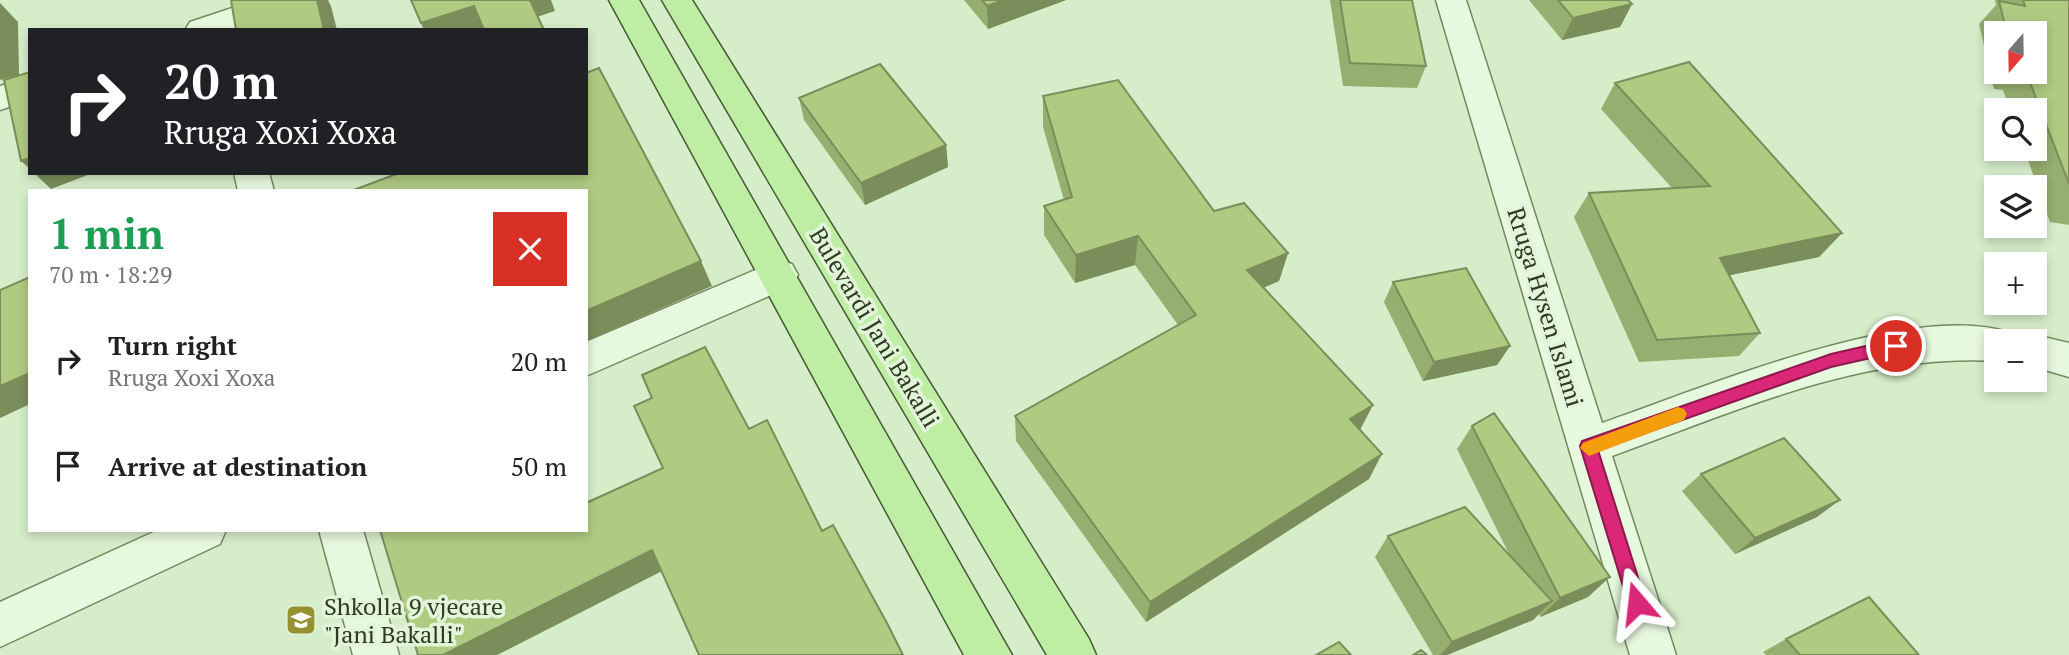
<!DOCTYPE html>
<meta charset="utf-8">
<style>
body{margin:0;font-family:"PT Serif",serif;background:#f6f6f6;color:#202124;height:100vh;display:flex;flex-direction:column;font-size:26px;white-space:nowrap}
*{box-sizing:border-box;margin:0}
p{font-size:23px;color:#757577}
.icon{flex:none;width:38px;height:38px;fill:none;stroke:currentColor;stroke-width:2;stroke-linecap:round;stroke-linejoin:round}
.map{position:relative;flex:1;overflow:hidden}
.drawer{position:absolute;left:28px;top:189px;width:560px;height:343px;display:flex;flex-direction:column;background:#fff;border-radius:0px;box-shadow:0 4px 10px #0003}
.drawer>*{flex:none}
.top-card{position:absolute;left:28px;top:28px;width:560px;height:147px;border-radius:0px;box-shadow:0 4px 10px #0003;background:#202124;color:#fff;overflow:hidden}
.needle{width:46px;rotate:200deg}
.buttons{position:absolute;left:1984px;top:21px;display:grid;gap:14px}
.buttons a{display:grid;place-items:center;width:63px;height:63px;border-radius:0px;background:#fff;box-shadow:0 4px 10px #0003;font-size:35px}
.pin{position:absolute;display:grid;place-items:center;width:60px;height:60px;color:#fff;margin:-30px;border:4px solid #fff;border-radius:50%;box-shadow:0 2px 7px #0007}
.me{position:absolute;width:77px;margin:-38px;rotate:343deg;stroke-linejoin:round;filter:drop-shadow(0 0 5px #0008)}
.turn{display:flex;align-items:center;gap:24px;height:147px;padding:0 21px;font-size:32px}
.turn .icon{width:91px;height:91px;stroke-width:2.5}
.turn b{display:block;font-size:49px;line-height:60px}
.round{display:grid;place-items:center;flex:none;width:74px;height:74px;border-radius:0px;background:#f6f6f6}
.headline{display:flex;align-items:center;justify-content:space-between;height:119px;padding:0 21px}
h1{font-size:42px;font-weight:700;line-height:52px;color:#1e9e55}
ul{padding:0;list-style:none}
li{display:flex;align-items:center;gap:21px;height:105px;padding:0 21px}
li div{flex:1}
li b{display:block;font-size:26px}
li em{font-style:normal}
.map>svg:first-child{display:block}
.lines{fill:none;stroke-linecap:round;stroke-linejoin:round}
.minor-casing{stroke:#74895f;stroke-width:3}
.major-casing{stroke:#485832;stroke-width:3}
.minor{fill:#e6f8dd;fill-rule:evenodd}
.major{fill:#beeea4;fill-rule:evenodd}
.wall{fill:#96ae6f;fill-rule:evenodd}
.shaded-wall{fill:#7a8d5a}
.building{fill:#afca81;stroke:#7a8d5a;stroke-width:2}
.route{fill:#db2777;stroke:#8e194d;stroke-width:2}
.slow{fill:#f59e0b}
.labels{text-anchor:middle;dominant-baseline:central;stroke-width:7;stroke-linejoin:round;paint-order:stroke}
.street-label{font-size:24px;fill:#2f3b21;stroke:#e2f5d9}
.poi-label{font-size:24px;fill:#2f3b21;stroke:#e2f5d9;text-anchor:start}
</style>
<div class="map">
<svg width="2069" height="655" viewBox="0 0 2069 655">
<rect width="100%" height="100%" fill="#d6edca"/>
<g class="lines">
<g class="minor-casing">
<path id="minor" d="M 256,0 L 304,0 L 300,7 L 235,30 L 185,30 L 190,22 Z
M 1436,0 L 1466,0 L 1602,423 C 1701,389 1912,299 2011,333 L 2015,341 L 1997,341 L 1997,361 C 1862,353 1737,411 1612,456 L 1676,655 L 1630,655 Z
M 30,76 L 30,100 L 0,110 L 0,86 Z
M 234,173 L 269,173 L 274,191 L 238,191 Z
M 779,260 L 792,264 L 798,275 L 792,286 L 586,376 L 586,342 Z
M 2035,335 L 2069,343 L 2069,377 L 2035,367 L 2035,341 L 2020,341 Z
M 158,530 L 226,530 L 220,544 L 0,647 L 0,602 Z
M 319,530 L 363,530 L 399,655 L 353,655 Z"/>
</g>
<g class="major-casing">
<path id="major" d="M 609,0 L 639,0 L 1012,655 L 964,655 Z
M 662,0 L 692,0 L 1089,639 L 1096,655 L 1047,655 Z"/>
</g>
<use href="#minor" class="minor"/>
<use href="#major" class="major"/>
</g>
<path class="wall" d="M 964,0 L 1066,0 L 988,29 Z
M 1330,0 L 1412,0 L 1426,66 L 1417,88 L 1343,86 Z
M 1529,0 L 1628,0 L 1632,4 L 1620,27 L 1562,40 Z
M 1995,0 L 2069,0 L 2069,225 L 2050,222 L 2024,149 L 2035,149 L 2035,110 L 2010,110 L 2003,90 L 1994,89 L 1979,24 L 1996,5 ZM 1997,33 L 2035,33 L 2035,72 L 1997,72 Z
M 1615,83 L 1842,233 L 1819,257 L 1730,275 L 1760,333 L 1739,356 L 1639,362 L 1574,217 L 1589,193 L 1672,188 L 1601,109 Z
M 1043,96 L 1214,211 L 1288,253 L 1279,281 L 1264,287 L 1360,430 L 1369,479 L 1146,622 L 1016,441 L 1015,416 L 1178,325 L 1135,265 L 1075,283 L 1044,235 L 1044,206 L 1064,200 L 1043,127 Z
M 799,98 L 946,145 L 948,167 L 865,205 L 804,120 Z
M 1393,282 L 1510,346 L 1497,365 L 1423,381 L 1384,302 Z
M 1472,426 L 1588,597 L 1540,617 L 1539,614 L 1533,620 L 1447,655 L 1433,655 L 1375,557 L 1388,536 L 1509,554 L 1457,449 Z
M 1701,474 L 1817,517 L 1735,554 L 1682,491 Z
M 1786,639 L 1919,655 L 1766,655 L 1763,652 Z"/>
<path class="shaded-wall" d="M 317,0 L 328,0 L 331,6 L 337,30 L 324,30 Z
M 530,0 L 551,0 L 555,11 L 537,17 Z
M 1004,0 L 1066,0 L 988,29 L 987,6 Z
M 0,3 L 18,22 L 19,75 L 0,80 Z
M 1632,4 L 1620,27 L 1562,40 L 1573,18 Z
M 474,6 L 486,30 L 424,30 L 421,23 Z
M 946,145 L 948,167 L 865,205 L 861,183 Z
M 30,158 L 30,169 L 21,161 Z
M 34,173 L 93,173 L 51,189 Z
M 1842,233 L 1819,257 L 1701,281 L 1720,258 Z
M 1138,236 L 1135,265 L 1075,283 L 1076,255 Z
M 1288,253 L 1279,281 L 1240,298 L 1247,270 Z
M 701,261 L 712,286 L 586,341 L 586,311 Z
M 1510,346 L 1497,365 L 1423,381 L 1434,362 Z
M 30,373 L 30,404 L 0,418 L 0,386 Z
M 1373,405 L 1360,430 L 1350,419 Z
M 1382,454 L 1369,479 L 1146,622 L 1150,602 Z
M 1840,500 L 1817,517 L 1735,554 L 1755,538 Z
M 652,550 L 666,569 L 497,655 L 443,655 Z
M 1610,577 L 1588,597 L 1540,617 L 1560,598 Z
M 1552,601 L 1533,620 L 1447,655 L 1440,655 L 1452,642 Z"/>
<path class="building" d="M 231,0 L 317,0 L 324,30 L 236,30 Z
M 411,0 L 530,0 L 544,30 L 484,30 L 474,6 L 421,23 Z
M 982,0 L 1004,0 L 987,6 Z
M 1340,0 L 1412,0 L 1426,66 L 1350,63 Z
M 1558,0 L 1628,0 L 1632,4 L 1573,18 Z
M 2023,0 L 2069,0 L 2069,184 L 2026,72 L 2035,72 L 2035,33 L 2007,33 L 1999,1 L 2025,6 Z
M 1689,62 L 1842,233 L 1720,258 L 1760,333 L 1657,340 L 1589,193 L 1710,186 L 1615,83 Z
M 880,64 L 946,145 L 861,183 L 799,98 Z
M 599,68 L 701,261 L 586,311 L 586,191 L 351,191 L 399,173 L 586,173 L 586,73 Z
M 30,72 L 30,158 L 21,161 L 4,80 Z
M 1118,80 L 1214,211 L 1244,203 L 1288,253 L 1247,270 L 1373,405 L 1350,419 L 1382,454 L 1150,602 L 1015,416 L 1196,315 L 1138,236 L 1076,255 L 1044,206 L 1072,197 L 1043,96 Z
M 1466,268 L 1510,346 L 1434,362 L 1393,282 Z
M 30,277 L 30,373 L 0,386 L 0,290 Z
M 705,347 L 749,429 L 767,420 L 822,531 L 833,525 L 887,623 L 903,655 L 699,655 L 652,550 L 443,655 L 418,655 L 380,530 L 586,530 L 586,503 L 663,468 L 634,406 L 652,398 L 642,375 Z
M 1494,413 L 1610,577 L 1560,598 L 1472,426 Z
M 1784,438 L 1840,500 L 1755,538 L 1701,474 Z
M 1465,507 L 1552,601 L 1452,642 L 1388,536 Z
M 1869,597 L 1919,655 L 1800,655 L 1786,639 Z
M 1339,642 L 1351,655 L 1316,655 Z
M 1421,650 L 1427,655 L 1413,655 Z"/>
<path class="route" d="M 1896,339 L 1902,341 L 1902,351 L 1831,367 L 1598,450 L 1646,603 L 1644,609 L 1637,612 L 1630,609 L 1580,446 L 1582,441 L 1831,354 Z"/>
<path class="slow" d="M 1678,407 L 1684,409 L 1687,414 L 1684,420 L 1589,456 L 1580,448 L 1583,443 Z"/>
<defs>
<g id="school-square" transform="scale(1.575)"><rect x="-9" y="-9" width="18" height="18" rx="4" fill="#969131" stroke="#e2f5d9"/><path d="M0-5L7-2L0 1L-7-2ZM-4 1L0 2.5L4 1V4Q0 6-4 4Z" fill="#fff"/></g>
</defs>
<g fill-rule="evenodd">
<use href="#school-square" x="301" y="620"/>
</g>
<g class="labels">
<g class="street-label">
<text transform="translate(1546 307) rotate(73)">Rruga Hysen Islami</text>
<text transform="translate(875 327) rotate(59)">Bulevardi Jani Bakalli</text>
</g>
<g class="poi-label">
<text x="324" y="606">Shkolla 9 vjecare<tspan x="324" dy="28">"Jani Bakalli"</tspan></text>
</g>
</g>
</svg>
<div class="buttons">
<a><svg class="needle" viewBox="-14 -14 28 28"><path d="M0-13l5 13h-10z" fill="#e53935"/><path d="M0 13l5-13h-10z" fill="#757577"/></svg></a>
<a><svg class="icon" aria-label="search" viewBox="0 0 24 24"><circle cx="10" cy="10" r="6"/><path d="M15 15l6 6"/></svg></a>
<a><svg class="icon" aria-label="layers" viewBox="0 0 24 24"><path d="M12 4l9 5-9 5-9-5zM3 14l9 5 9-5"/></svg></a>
<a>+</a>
<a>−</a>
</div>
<div class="pin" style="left:1896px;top:346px;background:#d93025"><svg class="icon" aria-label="arrive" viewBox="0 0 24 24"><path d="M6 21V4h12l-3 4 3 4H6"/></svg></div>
<svg class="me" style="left:1637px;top:603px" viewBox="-20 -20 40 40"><path d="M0-17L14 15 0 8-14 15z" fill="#db2777" stroke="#fff" stroke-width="4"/></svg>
<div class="top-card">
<div class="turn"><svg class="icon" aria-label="right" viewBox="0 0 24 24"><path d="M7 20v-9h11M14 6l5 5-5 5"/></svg><div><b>20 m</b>Rruga Xoxi Xoxa</div></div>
</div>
<section class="drawer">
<div class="headline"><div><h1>1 min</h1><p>70 m · 18:29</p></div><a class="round" style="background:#d93025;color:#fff"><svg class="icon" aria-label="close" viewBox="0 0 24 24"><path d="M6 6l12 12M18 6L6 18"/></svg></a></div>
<ul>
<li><svg class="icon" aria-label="right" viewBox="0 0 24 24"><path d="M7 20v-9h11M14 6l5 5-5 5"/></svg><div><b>Turn right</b><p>Rruga Xoxi Xoxa</p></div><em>20 m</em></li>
<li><svg class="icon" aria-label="arrive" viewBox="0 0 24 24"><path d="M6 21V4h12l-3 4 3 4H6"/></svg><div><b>Arrive at destination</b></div><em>50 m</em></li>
</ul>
</section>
</div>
